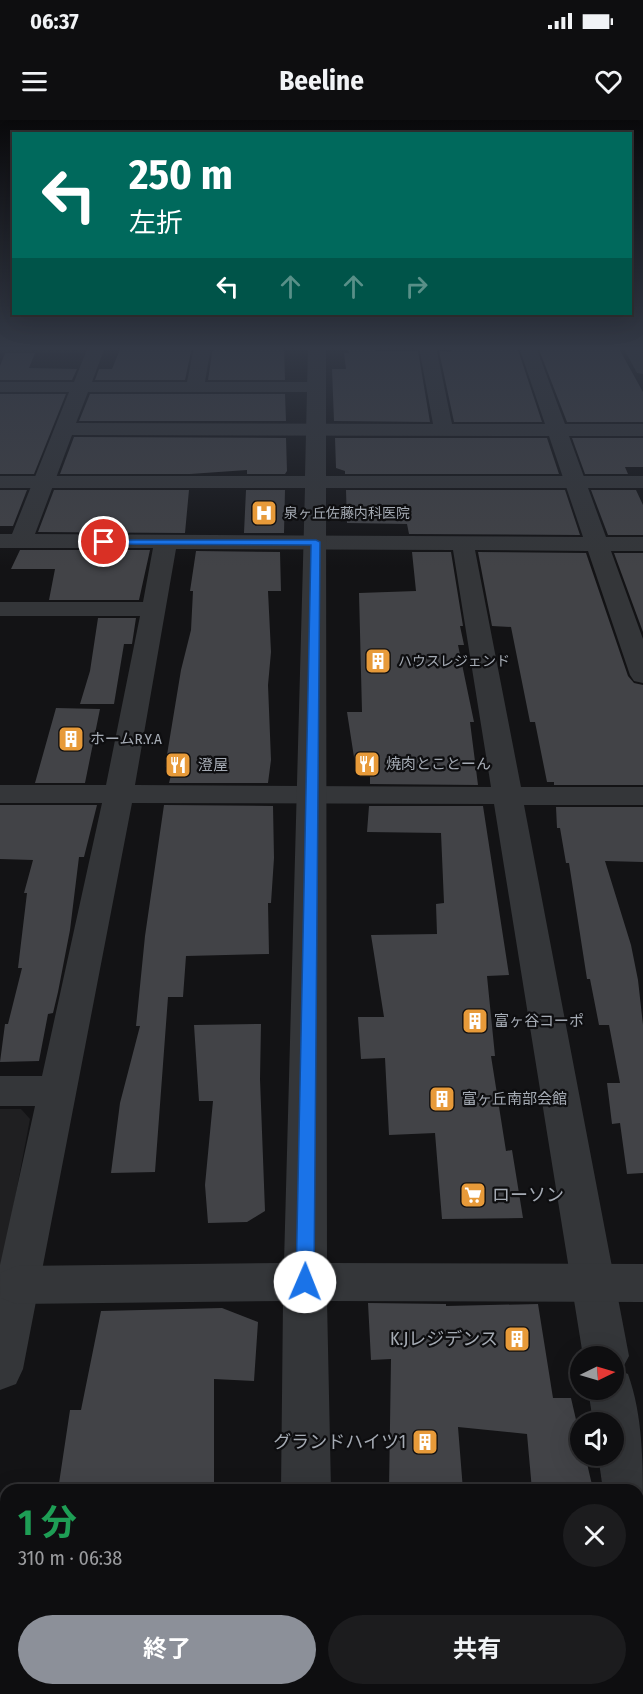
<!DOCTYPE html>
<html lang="ja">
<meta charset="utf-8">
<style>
body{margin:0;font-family:"Fira Sans Condensed","Noto Sans JP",sans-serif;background:#1c1c1e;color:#f1f3f6;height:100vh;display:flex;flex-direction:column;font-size:22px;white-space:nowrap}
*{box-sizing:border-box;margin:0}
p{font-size:20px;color:#9b9c9f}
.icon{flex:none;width:33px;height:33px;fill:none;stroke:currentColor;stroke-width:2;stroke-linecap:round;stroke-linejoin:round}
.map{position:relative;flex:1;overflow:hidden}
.side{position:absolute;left:0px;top:1364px;width:644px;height:212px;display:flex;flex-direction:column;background:#0e0e10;border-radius:18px 18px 0 0;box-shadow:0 6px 24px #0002,0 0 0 2px #2e2e30}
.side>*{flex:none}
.hud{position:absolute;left:12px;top:12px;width:620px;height:183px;border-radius:0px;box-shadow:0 6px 24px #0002,0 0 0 2px #2e2e30;background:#00695c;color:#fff;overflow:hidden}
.needle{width:39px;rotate:85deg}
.controls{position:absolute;left:570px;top:1226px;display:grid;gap:12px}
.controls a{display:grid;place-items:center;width:54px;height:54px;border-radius:50%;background:#0e0e10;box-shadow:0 6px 24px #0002,0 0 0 2px #2e2e30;font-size:30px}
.pin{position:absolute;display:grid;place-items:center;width:51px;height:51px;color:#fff;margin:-26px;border:3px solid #fff;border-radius:50%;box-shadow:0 2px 6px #0007}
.me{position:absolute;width:66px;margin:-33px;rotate:1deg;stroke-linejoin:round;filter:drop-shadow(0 0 4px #0008)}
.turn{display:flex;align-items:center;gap:21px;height:126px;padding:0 18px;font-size:27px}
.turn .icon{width:78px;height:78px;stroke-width:2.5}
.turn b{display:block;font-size:42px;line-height:51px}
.lanes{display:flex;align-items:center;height:57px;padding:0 18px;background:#0003;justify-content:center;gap:30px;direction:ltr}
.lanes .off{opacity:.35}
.round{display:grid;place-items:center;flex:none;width:63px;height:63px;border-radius:32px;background:#1c1c1e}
.summary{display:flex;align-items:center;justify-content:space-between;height:102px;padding:0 18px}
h1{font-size:36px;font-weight:700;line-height:45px;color:#1e9e55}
.primary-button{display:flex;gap:12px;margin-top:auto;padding:12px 18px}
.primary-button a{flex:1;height:69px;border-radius:36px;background:#8c9099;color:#fff;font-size:24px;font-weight:700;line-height:69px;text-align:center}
.primary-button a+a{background:#1c1c1e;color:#f1f3f6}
.status{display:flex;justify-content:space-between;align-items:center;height:42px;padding:0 30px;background:#0e0e10;direction:ltr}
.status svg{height:16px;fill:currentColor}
header{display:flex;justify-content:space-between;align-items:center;height:78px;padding:0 18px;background:#0e0e10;font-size:27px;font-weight:700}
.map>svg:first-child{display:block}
.built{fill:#1f1f21}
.green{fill:#1f2720}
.building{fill:#424347}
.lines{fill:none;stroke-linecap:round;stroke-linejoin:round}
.minor{fill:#343639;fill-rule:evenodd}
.tertiary{fill:#343639;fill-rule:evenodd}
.route{fill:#1a73e8;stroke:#114b97;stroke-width:1.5}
.labels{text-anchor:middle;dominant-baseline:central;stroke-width:4.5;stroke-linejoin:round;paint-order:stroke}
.far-poi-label{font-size:14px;fill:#a5abb4;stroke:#0e0e10;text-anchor:start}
.poi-label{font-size:15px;fill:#a5abb4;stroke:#0e0e10;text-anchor:start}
.near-poi-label{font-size:18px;fill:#a5abb4;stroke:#0e0e10;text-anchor:end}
</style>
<div class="status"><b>06:37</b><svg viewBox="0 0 49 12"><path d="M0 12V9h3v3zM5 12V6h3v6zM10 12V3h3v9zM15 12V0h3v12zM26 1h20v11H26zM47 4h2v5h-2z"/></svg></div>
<header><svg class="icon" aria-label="menu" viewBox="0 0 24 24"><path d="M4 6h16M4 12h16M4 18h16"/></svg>Beeline<svg class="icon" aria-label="heart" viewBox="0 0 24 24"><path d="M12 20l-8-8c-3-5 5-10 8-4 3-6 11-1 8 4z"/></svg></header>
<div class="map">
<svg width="643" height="1574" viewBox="0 0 643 1574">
<rect width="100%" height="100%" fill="#131315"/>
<path class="built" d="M 0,989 L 21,989 L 30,999 L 0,1158 Z"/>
<path class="green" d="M 0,227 L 85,227 L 83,233 L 0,232 Z"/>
<path class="building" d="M 121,227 L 192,227 L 185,260 L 95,260 L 99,249 L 112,249 Z
M 213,227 L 284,227 L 285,260 L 208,260 Z
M 348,227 L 375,227 L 375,231 L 418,231 L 430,302 L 334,301 L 332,249 L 346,249 L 344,233 L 349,233 Z
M 449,227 L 517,227 L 542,302 L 454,302 L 439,231 L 451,232 Z
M 538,227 L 618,227 L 643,272 L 643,302 L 567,302 Z
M 5,233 L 35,233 L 29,248 L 77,249 L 72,260 L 0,260 L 0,246 Z
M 0,274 L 66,274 L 34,354 L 0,354 Z
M 90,274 L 285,274 L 286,301 L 79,301 Z
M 74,317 L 286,318 L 287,351 L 285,354 L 247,354 L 247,350 L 190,354 L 60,354 Z
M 335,318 L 547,318 L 559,354 L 345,354 L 345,351 L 336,348 Z
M 572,318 L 643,318 L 643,347 L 625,347 L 628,354 L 585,354 Z
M 0,370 L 27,370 L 13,406 L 0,406 Z
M 54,370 L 189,370 L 185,413 L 38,412 Z
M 246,370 L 285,370 L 284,413 L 244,413 Z
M 346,370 L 565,370 L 580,415 L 409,414 L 407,404 L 347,403 Z
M 591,370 L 636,370 L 643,385 L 643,415 L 608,415 Z
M 20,430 L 150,430 L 139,480 L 49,480 L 55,449 L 11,449 Z
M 196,431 L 280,432 L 281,471 L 268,471 L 271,532 L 268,565 L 271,640 L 268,663 L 169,663 L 173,647 L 165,647 L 181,550 L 191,510 L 193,471 L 190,471 Z
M 412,432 L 451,432 L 463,506 L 460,506 L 464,525 L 458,525 L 474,602 L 470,602 L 478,665 L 370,664 L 370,650 L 356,650 L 347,592 L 362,592 L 359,473 L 416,471 Z
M 478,432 L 586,433 L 628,556 L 634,563 L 643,565 L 643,665 L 554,665 L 554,662 L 547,662 L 535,602 L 530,602 L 511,507 L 492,506 Z
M 614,433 L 643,433 L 643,512 Z
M 98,498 L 136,498 L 132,524 L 124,524 L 114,584 L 80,584 L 90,551 Z
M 56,588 L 100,589 L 85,663 L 35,663 Z
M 0,685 L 97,685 L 84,737 L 79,737 L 70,810 L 58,872 L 53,893 L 48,894 L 39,941 L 0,942 L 5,904 L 8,904 L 22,848 L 18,848 L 27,773 L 24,773 L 33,740 L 0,739 Z
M 164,685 L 273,686 L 274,738 L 271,783 L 268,783 L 269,834 L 186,836 L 183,877 L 168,877 L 155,1052 L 111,1053 L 120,983 L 140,906 L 136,906 L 145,816 Z
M 369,686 L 483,686 L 509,855 L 487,856 L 495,936 L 491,936 L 506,1031 L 512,1030 L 523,1098 L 442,1099 L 435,1013 L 389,1015 L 385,938 L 361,939 L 358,897 L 384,897 L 371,815 L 437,814 L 436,784 L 444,783 L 441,713 L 367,712 Z
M 556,687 L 643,687 L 643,742 L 605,741 L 631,825 L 638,860 L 643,905 L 643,1053 L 627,1054 L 620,1003 L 612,1004 L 607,963 L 620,963 L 609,905 L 599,905 L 590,859 L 587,859 L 569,743 L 566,743 L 560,708 L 557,708 Z
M 261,904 L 260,959 L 265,1091 L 247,1102 L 208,1103 L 205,1065 L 213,981 L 199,981 L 194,905 Z
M 368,1183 L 446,1184 L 446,1186 L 538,1184 L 553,1278 L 571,1278 L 580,1317 L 580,1335 L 585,1335 L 593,1369 L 532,1370 L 527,1314 L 458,1307 L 463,1370 L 389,1370 L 391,1239 L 371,1240 Z
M 222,1188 L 258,1202 L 254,1261 L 214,1259 L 214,1370 L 58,1370 L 70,1290 L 81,1290 L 101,1191 Z"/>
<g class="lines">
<path class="minor" d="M 88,227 L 105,227 L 92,262 L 187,262 L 194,227 L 211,227 L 205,262 L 316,262 L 325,267 L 316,272 L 88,272 L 76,303 L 433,304 L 419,227 L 436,227 L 452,304 L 545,304 L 519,227 L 536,227 L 565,304 L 643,304 L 643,316 L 569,316 L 606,417 L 643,417 L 643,431 L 611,431 L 643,519 L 643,563 L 634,561 L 630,555 L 588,431 L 475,430 L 521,667 L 643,667 L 643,685 L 524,685 L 629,1236 L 621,1251 L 628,1254 C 643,1296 643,1343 643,1388 L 638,1391 L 638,1370 L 603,1370 L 598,1335 L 614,1335 L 614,1302 L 593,1302 L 588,1269 L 614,1269 L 614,1236 L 583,1236 L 494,684 L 132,683 L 23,1249 L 16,1264 L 0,1270 L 0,1145 L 35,986 L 0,986 L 0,956 L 42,956 L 102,683 L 0,683 L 0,665 L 106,665 L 140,496 L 0,496 L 0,482 L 143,482 L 153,428 L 0,428 L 0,414 L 12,414 L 69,272 L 0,272 L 0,262 L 74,262 ZM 72,315 L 549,316 L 583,417 L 35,414 ZM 176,429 L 453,430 L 491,667 L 135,665 Z
M 623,227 L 639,227 L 643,233 L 643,254 L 637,253 Z
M 638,1399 L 643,1401 L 643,1484 L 638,1482 Z"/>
<path class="tertiary" d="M 308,227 L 326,227 L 326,356 L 643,356 L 643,368 L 326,368 L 327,1143 L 643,1144 L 643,1182 L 327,1181 L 331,1370 L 281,1370 L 283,1181 L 16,1184 L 1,1178 L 0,1153 L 16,1146 L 284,1143 L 305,368 L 0,368 L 0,356 L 305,356 Z
M 279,1569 L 335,1569 L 336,1574 L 280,1574 Z"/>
</g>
<linearGradient id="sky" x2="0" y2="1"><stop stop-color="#0a0a0c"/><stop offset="0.51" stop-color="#333946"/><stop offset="1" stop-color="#333946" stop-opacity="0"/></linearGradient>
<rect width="643" height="447" fill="url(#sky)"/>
<path class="route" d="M 101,420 L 316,420 L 320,422 L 314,1162 L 311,1167 L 305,1169 L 298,1167 L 296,1162 L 311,425 L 104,424 L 99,422 Z"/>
<defs>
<g id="hospital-square" transform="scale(1.35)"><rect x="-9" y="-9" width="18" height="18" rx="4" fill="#e79a39" stroke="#0e0e10"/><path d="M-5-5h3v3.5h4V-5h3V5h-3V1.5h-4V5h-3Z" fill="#fff"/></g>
<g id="building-square" transform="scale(1.35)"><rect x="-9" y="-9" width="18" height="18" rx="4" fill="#e79a39" stroke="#0e0e10"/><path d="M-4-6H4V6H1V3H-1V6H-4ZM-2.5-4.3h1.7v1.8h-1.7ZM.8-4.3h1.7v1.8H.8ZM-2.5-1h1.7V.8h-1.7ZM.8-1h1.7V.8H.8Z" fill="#fff"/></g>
<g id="restaurant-square" transform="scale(1.35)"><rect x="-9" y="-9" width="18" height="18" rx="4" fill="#e79a39" stroke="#0e0e10"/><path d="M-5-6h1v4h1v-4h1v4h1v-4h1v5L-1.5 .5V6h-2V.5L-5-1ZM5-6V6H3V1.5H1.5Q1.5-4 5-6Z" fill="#fff"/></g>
<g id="supermarket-square" transform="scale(1.35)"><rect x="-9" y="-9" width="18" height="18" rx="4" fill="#e79a39" stroke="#0e0e10"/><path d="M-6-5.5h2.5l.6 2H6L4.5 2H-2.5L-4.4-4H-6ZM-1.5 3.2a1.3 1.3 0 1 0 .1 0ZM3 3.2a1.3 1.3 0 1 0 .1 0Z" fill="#fff"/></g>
</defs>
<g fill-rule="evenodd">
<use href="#hospital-square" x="264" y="393"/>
<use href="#building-square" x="378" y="541"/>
<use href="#building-square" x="71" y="619"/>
<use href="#restaurant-square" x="367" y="644"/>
<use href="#restaurant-square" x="178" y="645"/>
<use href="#building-square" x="475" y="901"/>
<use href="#building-square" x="442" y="979"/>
<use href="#supermarket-square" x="473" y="1075"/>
<use href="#building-square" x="517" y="1219"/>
<use href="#building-square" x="425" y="1322"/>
</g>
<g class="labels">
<g class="far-poi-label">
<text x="284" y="393">泉ヶ丘佐藤内科医院</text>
<text x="398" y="541">ハウスレジェンド</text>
</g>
<g class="poi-label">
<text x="90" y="619">ホームR.Y.A</text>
<text x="386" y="644">焼肉とことーん</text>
<text x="198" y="645">澄屋</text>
<text x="494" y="901">富ヶ谷コーポ</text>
<text x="462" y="979">富ヶ丘南部会館</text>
</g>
<g class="near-poi-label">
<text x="492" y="1075" text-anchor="start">ローソン</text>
<text x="498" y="1219">K.Jレジデンス</text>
<text x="406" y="1322">グランドハイツ1</text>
</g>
</g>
</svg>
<div class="controls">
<a><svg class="needle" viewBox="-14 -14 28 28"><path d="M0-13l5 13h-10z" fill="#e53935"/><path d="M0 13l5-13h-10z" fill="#9b9c9f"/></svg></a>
<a><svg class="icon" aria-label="sound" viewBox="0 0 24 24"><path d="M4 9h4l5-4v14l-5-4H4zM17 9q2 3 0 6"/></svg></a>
</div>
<div class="pin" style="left:104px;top:422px;background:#d93025"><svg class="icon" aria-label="arrive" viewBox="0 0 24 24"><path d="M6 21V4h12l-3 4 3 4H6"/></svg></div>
<svg class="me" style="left:305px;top:1162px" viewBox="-20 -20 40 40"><circle r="19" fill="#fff"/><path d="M0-13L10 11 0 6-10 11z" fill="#1a73e8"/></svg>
<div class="hud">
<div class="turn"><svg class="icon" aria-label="left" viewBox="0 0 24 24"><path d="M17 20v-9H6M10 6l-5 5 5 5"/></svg><div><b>250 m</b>左折</div></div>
<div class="lanes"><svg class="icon" aria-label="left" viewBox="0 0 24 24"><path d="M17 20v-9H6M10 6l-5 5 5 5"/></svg><svg class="icon off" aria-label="ahead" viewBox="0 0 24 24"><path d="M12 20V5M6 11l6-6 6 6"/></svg><svg class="icon off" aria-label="ahead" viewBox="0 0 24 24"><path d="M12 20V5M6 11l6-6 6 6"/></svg><svg class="icon off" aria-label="right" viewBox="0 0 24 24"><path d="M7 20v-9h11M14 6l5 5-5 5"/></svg></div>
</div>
<section class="side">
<div class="summary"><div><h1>1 分</h1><p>310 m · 06:38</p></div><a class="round"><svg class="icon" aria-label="close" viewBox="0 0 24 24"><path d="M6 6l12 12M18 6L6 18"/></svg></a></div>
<div class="primary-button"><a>終了</a><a>共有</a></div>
</section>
</div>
